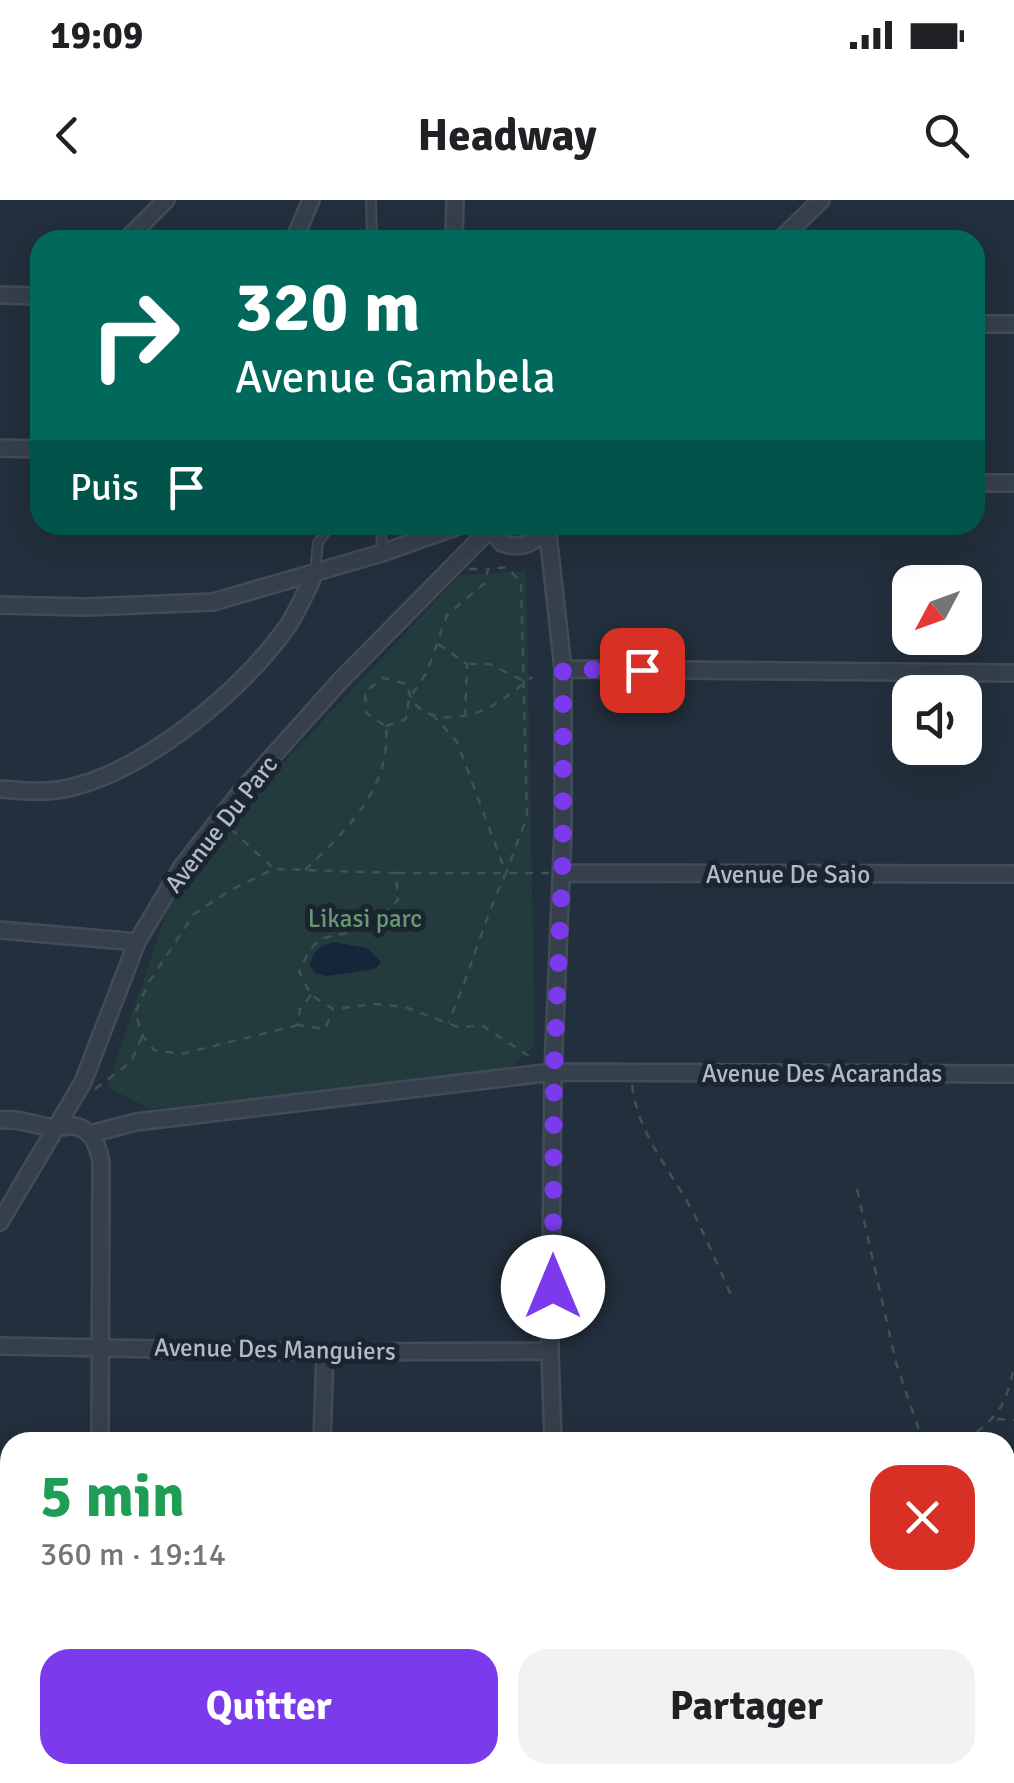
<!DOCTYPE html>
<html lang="fr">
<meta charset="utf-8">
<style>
body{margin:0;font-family:Signika,sans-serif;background:#f2f2f2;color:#202124;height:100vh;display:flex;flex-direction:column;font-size:38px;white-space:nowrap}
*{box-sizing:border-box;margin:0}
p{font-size:32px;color:#757577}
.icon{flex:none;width:55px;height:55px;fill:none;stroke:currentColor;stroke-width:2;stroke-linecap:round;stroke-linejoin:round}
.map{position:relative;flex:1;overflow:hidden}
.drawer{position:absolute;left:0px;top:1232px;width:1015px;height:352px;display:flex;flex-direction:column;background:#fff;border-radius:30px 30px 0 0;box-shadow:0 10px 40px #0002}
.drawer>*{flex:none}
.banner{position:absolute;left:30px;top:30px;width:955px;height:305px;border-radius:30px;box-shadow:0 10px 40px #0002;background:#00695c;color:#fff;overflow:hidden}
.needle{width:65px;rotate:229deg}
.controls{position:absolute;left:892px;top:365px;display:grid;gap:20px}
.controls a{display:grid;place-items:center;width:90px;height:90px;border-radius:20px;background:#fff;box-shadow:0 10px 40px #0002;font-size:50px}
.pin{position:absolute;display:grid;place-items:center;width:85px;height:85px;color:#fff;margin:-42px;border-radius:20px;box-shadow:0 5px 15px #0006}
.me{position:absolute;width:110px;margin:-55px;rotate:0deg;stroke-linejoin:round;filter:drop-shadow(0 0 8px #0008)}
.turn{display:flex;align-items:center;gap:35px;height:210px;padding:0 40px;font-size:45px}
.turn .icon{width:130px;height:130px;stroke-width:2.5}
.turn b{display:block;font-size:70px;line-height:85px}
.then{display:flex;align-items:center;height:95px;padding:0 40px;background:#0003;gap:20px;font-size:38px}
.round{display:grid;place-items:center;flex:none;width:105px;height:105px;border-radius:30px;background:#f2f2f2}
.head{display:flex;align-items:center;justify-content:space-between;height:170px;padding:0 40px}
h1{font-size:60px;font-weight:700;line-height:75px;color:#1e9e55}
.action{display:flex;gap:20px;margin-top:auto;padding:20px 40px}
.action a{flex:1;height:115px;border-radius:30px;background:#7c3aed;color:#fff;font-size:40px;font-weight:700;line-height:115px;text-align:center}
.action a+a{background:#f2f2f2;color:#202124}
.status{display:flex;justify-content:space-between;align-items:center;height:70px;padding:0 50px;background:#fff;direction:ltr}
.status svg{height:28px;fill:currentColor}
header{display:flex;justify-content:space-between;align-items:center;height:130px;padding:0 40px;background:#fff;font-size:45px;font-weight:700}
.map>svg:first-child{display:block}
.green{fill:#243b3d}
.water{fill:#15263a}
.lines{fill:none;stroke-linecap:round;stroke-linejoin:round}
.lane-casing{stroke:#424c58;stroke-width:12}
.street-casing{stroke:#424c58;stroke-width:20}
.path{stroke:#3d5455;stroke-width:2.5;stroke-dasharray:8 8;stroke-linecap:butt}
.lane{stroke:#36404c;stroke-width:8}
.street{stroke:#36404c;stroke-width:15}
.route{stroke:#7c3aed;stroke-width:18;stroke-dasharray:0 32.4}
.labels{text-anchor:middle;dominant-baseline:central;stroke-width:10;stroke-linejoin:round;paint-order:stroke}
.street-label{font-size:25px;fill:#b1bbc8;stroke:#1b2531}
.park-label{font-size:25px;fill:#689970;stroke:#1b2531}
</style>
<div class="status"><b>19:09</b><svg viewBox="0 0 49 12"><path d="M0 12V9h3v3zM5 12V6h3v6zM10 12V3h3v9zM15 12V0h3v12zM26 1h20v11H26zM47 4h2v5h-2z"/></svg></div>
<header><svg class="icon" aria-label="back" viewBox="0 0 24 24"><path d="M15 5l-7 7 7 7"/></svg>Headway<svg class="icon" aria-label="search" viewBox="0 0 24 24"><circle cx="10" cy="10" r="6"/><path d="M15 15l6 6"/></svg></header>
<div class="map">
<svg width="1014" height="1583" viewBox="0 0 1014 1583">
<rect width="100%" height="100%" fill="#222f3c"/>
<path class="green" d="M 526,371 L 535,845 L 504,873 L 151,909 L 107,887 L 180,672 L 460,375 Z"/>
<path class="water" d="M 333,742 L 367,748 L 381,762 L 375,769 L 327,776 L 315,773 L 310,766 C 312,751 320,746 333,742 Z"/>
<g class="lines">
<g class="lane-casing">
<path id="lane" d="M 371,0 L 372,40
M 381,325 L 382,353
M 315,372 L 318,343 L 330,325"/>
</g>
<g class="street-casing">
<path id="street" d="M 126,40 L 166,0
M 294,40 L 311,0
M 454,40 L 455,0
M 780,40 L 821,0
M 0,95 L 40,96
M 975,124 L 1014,124
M 0,248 L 40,249
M 975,283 L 1014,283
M 487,325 L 502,343 C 521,350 537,344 545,325
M 547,325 L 563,469 L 563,631 L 553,872 L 550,1151 L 553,1242
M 0,405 L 86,407 L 213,402 L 382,353 L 461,325
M 563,469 L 1014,473
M 0,589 C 23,591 46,593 69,588 C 146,570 242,491 287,427 C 298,411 306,391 315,373
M 562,673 L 1014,674
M 0,730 L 137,742
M 0,920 C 17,918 32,924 49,927 C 58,930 64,925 73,926 C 92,928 98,946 101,962 L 100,1242
M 90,934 L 136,922 L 553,872 L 1014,874
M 0,1022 L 83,882 L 137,742 L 181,668 L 240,593 L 340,481 L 489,330
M 0,1146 L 325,1152 L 550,1151
M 322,1242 L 325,1152
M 1005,1495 L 1014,1492
M 572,1575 L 575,1583
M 100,1583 L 100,1575
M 316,1583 L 316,1575
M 670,1583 L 700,1575"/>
</g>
<path class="path" d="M 469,369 L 486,369
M 438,444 L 467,464 L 465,514
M 469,464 L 489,464 L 526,482
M 432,514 L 457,542 L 506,673 C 483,722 470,774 448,823
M 384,525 L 366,513 L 365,492 L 383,478 L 407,484 C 413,526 462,522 492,506 C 506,498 519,487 532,477
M 386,526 L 406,519 L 409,499 L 427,472 L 447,415 L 485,383 L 488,369 L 507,367 L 521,383 L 527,617 L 506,673
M 231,629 L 273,668
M 305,670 C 346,631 392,587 386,526
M 397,673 L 549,673
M 311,795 L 300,809 L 298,825 L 325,829 L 333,811
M 298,825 L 181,854 L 154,850 L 143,836 L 135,813 L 149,782 L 194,714 L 229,691 L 274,669 L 396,673 L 398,700 C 387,709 373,724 360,729 C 321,743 319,727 299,772 L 311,795 L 333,809 L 374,804 L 405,807 L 458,827 L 483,826 L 535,860
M 632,885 C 638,932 665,963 688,1003 C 704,1032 717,1064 731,1095
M 95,889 L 131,862 L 142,837
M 857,989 L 896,1163 L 923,1242
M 997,1219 L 1014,1220
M 964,1242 C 997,1217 1006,1208 1014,1166
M 1005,1270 L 1014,1266
M 1005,1316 L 1012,1335
M 1013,1337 L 1014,1291"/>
<use href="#lane" class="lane"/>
<use href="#street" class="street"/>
</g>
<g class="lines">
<path class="route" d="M 553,1087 L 554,872 L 563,652 L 563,469 L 642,470"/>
</g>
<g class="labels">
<g class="street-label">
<text transform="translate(221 624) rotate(-52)">Avenue Du Parc</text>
<text x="788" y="674">Avenue De Saio</text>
<text x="822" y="873">Avenue Des Acarandas</text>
<text transform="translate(275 1149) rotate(1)">Avenue Des Manguiers</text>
</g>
<g class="park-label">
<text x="365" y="718">Likasi parc</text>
</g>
</g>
</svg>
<div class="controls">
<a><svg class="needle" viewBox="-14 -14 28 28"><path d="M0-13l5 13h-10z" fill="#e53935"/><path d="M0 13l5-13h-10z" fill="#757577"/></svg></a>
<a><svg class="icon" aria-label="sound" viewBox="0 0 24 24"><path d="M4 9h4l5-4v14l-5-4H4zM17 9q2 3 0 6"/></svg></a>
</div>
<div class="pin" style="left:642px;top:470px;background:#d93025"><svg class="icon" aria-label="arrive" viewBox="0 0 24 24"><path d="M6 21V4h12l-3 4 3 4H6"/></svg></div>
<svg class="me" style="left:553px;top:1087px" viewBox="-20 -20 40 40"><circle r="19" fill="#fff"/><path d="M0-13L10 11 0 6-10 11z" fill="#7c3aed"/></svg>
<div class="banner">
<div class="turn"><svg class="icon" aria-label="right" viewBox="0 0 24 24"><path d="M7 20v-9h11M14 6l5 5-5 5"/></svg><div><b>320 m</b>Avenue Gambela</div></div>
<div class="then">Puis<svg class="icon" aria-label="arrive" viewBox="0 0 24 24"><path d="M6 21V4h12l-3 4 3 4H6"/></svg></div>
</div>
<section class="drawer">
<div class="head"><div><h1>5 min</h1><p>360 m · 19:14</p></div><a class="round" style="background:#d93025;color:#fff"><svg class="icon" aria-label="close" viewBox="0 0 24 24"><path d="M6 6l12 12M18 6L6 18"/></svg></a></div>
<div class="action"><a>Quitter</a><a>Partager</a></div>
</section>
</div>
